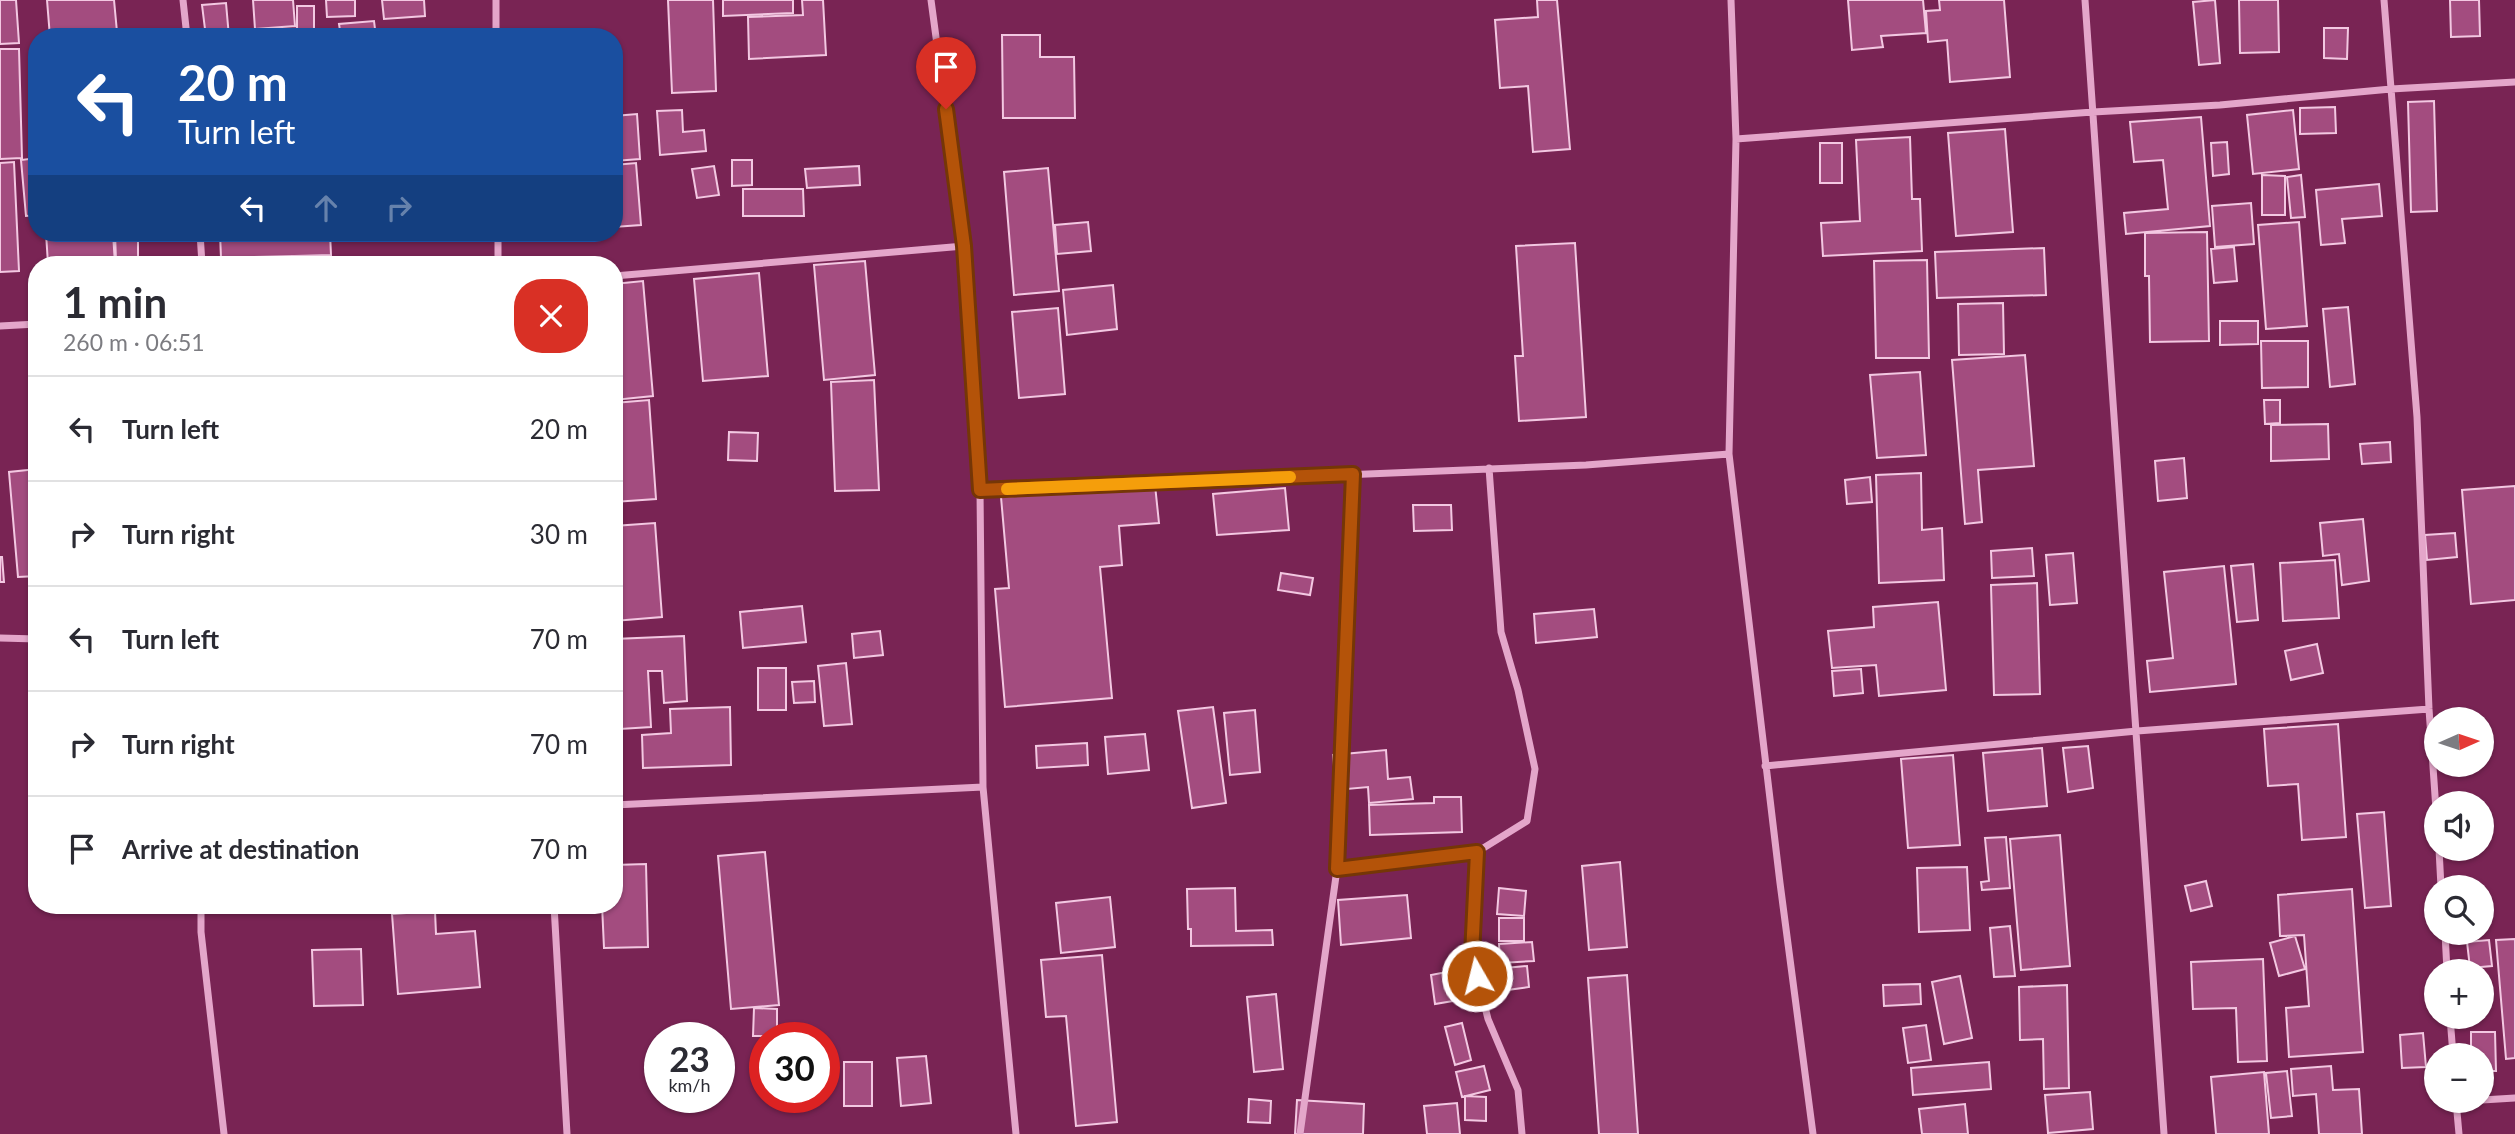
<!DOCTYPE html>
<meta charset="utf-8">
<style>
body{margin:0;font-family:Lato,sans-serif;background:#f7f7f7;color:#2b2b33;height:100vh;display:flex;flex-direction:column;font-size:26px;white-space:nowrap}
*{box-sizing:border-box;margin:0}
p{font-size:23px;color:#7c7c81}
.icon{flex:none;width:38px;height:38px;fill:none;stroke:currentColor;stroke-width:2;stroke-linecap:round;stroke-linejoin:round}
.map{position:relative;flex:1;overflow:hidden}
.panel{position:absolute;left:28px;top:256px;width:595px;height:658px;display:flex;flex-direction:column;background:#fff;border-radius:28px;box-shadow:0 2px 5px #0004}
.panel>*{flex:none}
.banner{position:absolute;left:28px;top:28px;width:595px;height:214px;border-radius:28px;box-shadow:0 2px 5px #0004;background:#1a4fa0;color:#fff;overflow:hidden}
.needle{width:46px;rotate:87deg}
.buttons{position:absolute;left:2424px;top:707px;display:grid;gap:14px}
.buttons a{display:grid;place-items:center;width:70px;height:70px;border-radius:50%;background:#fff;box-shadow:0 2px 5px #0004;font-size:35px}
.speed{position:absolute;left:644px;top:1022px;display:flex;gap:14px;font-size:35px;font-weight:700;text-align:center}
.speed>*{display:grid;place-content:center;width:91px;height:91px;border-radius:50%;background:#fff;box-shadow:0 2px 5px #0004;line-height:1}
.speed small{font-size:18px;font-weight:400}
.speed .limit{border:10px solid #d22;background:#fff;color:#111}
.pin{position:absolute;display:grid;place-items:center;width:60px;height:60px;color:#fff;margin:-72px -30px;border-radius:50% 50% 50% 0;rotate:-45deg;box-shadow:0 0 7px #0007}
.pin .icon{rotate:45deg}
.me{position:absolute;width:77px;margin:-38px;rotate:352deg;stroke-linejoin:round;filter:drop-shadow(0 0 5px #0008)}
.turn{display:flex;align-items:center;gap:24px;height:147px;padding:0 35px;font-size:32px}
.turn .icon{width:91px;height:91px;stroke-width:2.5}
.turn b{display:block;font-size:49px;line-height:60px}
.lanes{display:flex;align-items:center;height:66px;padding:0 35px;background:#0003;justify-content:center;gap:35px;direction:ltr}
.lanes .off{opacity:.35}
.round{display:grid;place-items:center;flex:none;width:74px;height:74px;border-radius:28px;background:#f7f7f7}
.headline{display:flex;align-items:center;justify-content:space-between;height:119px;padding:0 35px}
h1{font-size:42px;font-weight:700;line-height:52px}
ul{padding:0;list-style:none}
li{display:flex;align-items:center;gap:21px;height:105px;padding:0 35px;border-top:2px solid #e1e1e2}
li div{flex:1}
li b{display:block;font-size:26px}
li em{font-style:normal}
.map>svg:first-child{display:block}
.building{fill:#a34c7f;stroke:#f3c8e2;stroke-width:2}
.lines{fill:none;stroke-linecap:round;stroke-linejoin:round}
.minor{stroke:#e4a6ca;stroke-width:7}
.route-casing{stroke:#753606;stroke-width:18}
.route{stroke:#b45309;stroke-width:12}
.slow{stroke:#f59e0b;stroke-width:12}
</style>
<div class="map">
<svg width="2515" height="1134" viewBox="0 0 2515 1134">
<rect width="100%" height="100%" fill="#792454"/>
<path class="building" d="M 0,0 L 16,0 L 19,43 L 0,44 Z
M 47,0 L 114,0 L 117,32 L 50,37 Z
M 253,0 L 293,0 L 295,26 L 255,29 Z
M 326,0 L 355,0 L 355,16 L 327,17 Z
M 382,0 L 424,0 L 425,16 L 384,19 Z
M 668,0 L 713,0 L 716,91 L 672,93 Z
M 723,0 L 793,0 L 793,13 L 723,16 Z
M 802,0 L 823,0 L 826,55 L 749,59 L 748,17 L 803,15 Z
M 1537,0 L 1557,0 L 1570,149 L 1533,152 L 1528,86 L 1500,88 L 1495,20 L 1538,17 Z
M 1848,0 L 1923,0 L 1926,33 L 1881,36 L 1883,47 L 1852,50 Z
M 1939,0 L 2004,0 L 2010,77 L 1950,82 L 1947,40 L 1928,42 L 1926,11 L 1940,10 Z
M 2215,0 L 2220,63 L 2199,65 L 2193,2 Z
M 2239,0 L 2278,0 L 2279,52 L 2240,53 Z
M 2450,0 L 2479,0 L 2480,36 L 2451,37 Z
M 226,3 L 229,37 L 206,37 L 202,5 Z
M 297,6 L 314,6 L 314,34 L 297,35 Z
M 374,21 L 376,37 L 341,37 L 339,24 Z
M 2324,28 L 2348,28 L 2347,59 L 2324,58 Z
M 287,29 L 288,37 L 264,37 L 263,32 Z
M 1002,35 L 1040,35 L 1040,57 L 1074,57 L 1075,118 L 1003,118 Z
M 0,49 L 19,49 L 22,158 L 0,159 Z
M 2434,101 L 2437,211 L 2411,212 L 2408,102 Z
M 2335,107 L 2336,133 L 2300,134 L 2300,108 Z
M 682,110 L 683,132 L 704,130 L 706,151 L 660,155 L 657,111 Z
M 2293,110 L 2299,169 L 2253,174 L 2247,115 Z
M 637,114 L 640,159 L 614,161 L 614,116 Z
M 2201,117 L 2210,226 L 2126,234 L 2124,213 L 2168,209 L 2163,160 L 2134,162 L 2130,122 Z
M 2005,129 L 2013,232 L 1956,236 L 1948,133 Z
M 1910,137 L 1912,199 L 1920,199 L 1922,251 L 1823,256 L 1821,223 L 1860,221 L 1856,140 Z
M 2227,142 L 2229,174 L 2213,176 L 2211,143 Z
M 1820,143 L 1842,143 L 1842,183 L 1820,183 Z
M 37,158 L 37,215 L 26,216 L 21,160 Z
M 732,160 L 752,160 L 752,185 L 732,186 Z
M 14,162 L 19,271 L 0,272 L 0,163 Z
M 636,163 L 641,225 L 614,227 L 614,165 Z
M 714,166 L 719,195 L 697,198 L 692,169 Z
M 859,166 L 860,185 L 807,188 L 805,169 Z
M 1048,168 L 1059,291 L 1014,295 L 1004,172 Z
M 2262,175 L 2285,176 L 2285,215 L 2262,215 Z
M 2301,175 L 2305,217 L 2291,218 L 2287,177 Z
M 2379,184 L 2382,216 L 2342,219 L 2345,243 L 2321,245 L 2316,190 Z
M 743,189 L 803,189 L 804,216 L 743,216 Z
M 2251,203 L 2254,244 L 2215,247 L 2212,206 Z
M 1088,222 L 1091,251 L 1057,254 L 1055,225 Z
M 2299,222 L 2307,326 L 2266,329 L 2258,225 Z
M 2207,232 L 2209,341 L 2150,342 L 2149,276 L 2145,276 L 2145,233 Z
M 46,233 L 113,233 L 115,264 L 48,264 Z
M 115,233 L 138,233 L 138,260 L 116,261 Z
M 220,233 L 330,233 L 331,255 L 221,258 Z
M 1575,243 L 1586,417 L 1519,421 L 1515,356 L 1523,356 L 1516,246 Z
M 2234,247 L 2237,281 L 2214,283 L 2211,249 Z
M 2044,248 L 2046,295 L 1937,298 L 1935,252 Z
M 1927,260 L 1929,358 L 1876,358 L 1874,261 Z
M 865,261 L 875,375 L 824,380 L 814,265 Z
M 759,273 L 768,376 L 703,381 L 694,279 Z
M 643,281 L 653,396 L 614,400 L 614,284 Z
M 1113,285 L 1117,329 L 1067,335 L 1063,290 Z
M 2003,303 L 2004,354 L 1959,355 L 1958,304 Z
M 2348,307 L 2355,384 L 2330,387 L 2323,309 Z
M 1058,308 L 1065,394 L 1019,398 L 1012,312 Z
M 2220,321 L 2258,321 L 2258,344 L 2220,345 Z
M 2261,341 L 2308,341 L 2308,387 L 2262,388 Z
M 2025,355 L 2034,466 L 1978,470 L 1982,522 L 1965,524 L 1952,360 Z
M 1920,372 L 1926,455 L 1877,458 L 1870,375 Z
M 874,380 L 879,490 L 835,491 L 831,382 Z
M 649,400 L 656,499 L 614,502 L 614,403 Z
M 2264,400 L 2280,400 L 2280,423 L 2265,424 Z
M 2328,424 L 2329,459 L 2271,461 L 2271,425 Z
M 729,432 L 758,433 L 757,461 L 728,460 Z
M 2390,442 L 2391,462 L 2362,464 L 2360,444 Z
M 2184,458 L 2187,498 L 2158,501 L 2155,461 Z
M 37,469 L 37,576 L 18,577 L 9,472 Z
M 1921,473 L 1922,530 L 1942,528 L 1944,580 L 1879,583 L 1876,475 Z
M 1870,477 L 1872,502 L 1847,504 L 1845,480 Z
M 1155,485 L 1159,523 L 1119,526 L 1122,565 L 1100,567 L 1112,698 L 1005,707 L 995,589 L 1009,588 L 1001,497 Z
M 2515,486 L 2515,600 L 2471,604 L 2462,490 Z
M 1285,488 L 1289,530 L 1217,535 L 1213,494 Z
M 1413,505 L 1451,505 L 1452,530 L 1414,531 Z
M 2363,519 L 2369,581 L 2342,585 L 2339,554 L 2323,556 L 2320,523 Z
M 655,523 L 662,617 L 614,621 L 614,526 Z
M 2455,533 L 2457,557 L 2427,560 L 2425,535 Z
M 2032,548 L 2034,576 L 1992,578 L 1991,551 Z
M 2073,553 L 2077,603 L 2050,605 L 2046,555 Z
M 0,557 L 2,557 L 4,582 L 0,582 Z
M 2335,560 L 2339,618 L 2283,621 L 2280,563 Z
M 2253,564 L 2258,620 L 2237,622 L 2231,566 Z
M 2224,566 L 2236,684 L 2150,692 L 2147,661 L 2173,658 L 2164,572 Z
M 1281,573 L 1313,578 L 1310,595 L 1278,590 Z
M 2037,583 L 2040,694 L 1994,695 L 1991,585 Z
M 1938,602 L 1946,690 L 1879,696 L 1876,665 L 1832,668 L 1828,631 L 1874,627 L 1873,607 Z
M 802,606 L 806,642 L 743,648 L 740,612 Z
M 1594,609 L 1597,637 L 1536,643 L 1534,614 Z
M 880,631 L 883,655 L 854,658 L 852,634 Z
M 684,636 L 687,701 L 664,703 L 662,671 L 648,671 L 651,727 L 620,729 L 619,706 L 614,706 L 614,639 Z
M 2317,644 L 2323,673 L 2291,680 L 2285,651 Z
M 846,663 L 852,724 L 824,726 L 818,666 Z
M 758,668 L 786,668 L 786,710 L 758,710 Z
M 1861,669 L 1863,693 L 1834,696 L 1832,671 Z
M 814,681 L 815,702 L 794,703 L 792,682 Z
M 730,707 L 731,765 L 643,768 L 642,735 L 671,733 L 670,709 Z
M 1213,707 L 1226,803 L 1192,808 L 1178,711 Z
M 1255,710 L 1260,772 L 1230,775 L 1224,713 Z
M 2338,724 L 2346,837 L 2302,840 L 2298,784 L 2268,786 L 2264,729 Z
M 1145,734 L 1149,770 L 1108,774 L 1105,737 Z
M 1087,743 L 1088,765 L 1037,768 L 1036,746 Z
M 2088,746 L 2093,788 L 2068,792 L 2063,748 Z
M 2042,748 L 2047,806 L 1988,811 L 1983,753 Z
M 1386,750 L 1388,779 L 1410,777 L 1413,799 L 1369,803 L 1368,787 L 1336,790 L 1333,755 Z
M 1953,755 L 1960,845 L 1908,848 L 1901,759 Z
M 1434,797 L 1461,797 L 1462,832 L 1370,835 L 1369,805 L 1434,803 Z
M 2384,812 L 2391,906 L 2365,908 L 2357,814 Z
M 2060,835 L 2070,966 L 2021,970 L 2010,839 Z
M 2006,837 L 2010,888 L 1982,890 L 1981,882 L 1989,881 L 1985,838 Z
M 765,852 L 779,1005 L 731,1009 L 718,856 Z
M 1620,862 L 1627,947 L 1589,950 L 1582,866 Z
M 646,864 L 648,947 L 604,948 L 602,905 L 614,905 L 614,865 Z
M 1967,867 L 1970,930 L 1919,932 L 1917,868 Z
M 2206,881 L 2212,906 L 2191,911 L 2185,886 Z
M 1235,888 L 1236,931 L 1272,930 L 1273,945 L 1191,946 L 1191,929 L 1188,929 L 1187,889 Z
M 1499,888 L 1526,891 L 1524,916 L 1497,914 Z
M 2352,889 L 2363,1052 L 2289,1057 L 2286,1008 L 2309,1006 L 2304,935 L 2280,936 L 2278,895 Z
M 1407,895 L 1411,938 L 1341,945 L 1338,900 Z
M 1110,897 L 1115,947 L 1061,953 L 1056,903 Z
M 391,905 L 447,905 L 447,906 L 392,910 Z
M 435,911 L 436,934 L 475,931 L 480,987 L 398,994 L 392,914 Z
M 1499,918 L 1524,918 L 1524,941 L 1499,941 Z
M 2010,926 L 2015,976 L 1994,977 L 1990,928 Z
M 2295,936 L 2305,969 L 2279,976 L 2270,943 Z
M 2515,939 L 2515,1058 L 2506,1059 L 2496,940 Z
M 2489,940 L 2492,966 L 2470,968 L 2467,942 Z
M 1532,942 L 1534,961 L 1500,963 L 1499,944 Z
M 361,949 L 363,1005 L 314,1006 L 312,950 Z
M 1102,955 L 1117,1122 L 1076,1126 L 1066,1016 L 1046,1017 L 1041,960 Z
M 2263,959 L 2267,1061 L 2238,1062 L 2236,1008 L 2193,1009 L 2191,962 Z
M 1527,966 L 1529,987 L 1507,990 L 1505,968 Z
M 1467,968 L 1471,998 L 1435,1004 L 1431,975 Z
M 1627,975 L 1638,1134 L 1599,1134 L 1588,978 Z
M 1960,976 L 1972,1038 L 1944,1044 L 1932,982 Z
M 1920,984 L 1921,1004 L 1884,1006 L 1883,985 Z
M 2067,985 L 2069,1088 L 2044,1089 L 2043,1039 L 2020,1040 L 2019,987 Z
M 1276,994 L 1283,1069 L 1254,1072 L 1247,997 Z
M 754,1008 L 777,1009 L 777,1036 L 753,1036 Z
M 1462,1023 L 1471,1060 L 1455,1065 L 1445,1027 Z
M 1926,1025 L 1931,1060 L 1908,1063 L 1903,1028 Z
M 2471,1032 L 2495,1032 L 2496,1071 L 2482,1071 L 2482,1055 L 2471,1055 Z
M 2423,1033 L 2426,1067 L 2402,1068 L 2400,1035 Z
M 926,1056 L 931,1103 L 901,1106 L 897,1058 Z
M 844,1062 L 872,1062 L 872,1106 L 844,1106 Z
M 1989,1062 L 1991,1089 L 1913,1095 L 1911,1068 Z
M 1484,1066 L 1490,1090 L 1462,1097 L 1456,1072 Z
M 2331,1066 L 2333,1090 L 2359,1089 L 2362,1134 L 2319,1134 L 2316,1094 L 2293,1096 L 2291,1069 Z
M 2287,1071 L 2292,1116 L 2271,1118 L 2266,1073 Z
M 2264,1072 L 2269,1134 L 2216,1134 L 2211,1077 Z
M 2090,1092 L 2093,1129 L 2048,1133 L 2045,1095 Z
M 1465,1096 L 1486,1097 L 1486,1121 L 1465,1120 Z
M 1249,1099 L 1271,1101 L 1270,1123 L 1248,1122 Z
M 1297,1100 L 1364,1104 L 1363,1134 L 1295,1134 Z
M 1457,1103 L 1460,1134 L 1427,1134 L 1424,1106 Z
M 1965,1104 L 1968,1134 L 1922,1134 L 1919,1109 Z"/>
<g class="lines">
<path class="minor" d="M 183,0 L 187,37
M 496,0 L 496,37
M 931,0 L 964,246 L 980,490 L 983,787 L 1016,1134
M 1731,0 L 1736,139 L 1729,454 L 1780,883 L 1813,1134
M 2085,0 L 2164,1134
M 2384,0 L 2417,417 L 2429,709 L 2436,810
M 1736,139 L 2093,112 L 2220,105 L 2391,89 L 2515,82
M 200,233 L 202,264
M 498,233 L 498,264
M 614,276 L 964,246
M 0,326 L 37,324
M 980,490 L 1586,465 L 1729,454
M 0,638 L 37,639
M 1765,766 L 2137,731 L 2429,709
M 614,805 L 983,787
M 2439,849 L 2441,887
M 1477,852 L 1472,955 L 1488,1019 L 1518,1090 L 1522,1134
M 1337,869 L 1477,852 L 1527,821 L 1535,769 L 1518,690 L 1501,632 L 1489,468
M 201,905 L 201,932 L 224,1134
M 554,905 L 567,1134
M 2445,933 L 2447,971
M 2450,1017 L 2453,1055
M 2482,1100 L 2515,1098
M 2456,1101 L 2459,1134
M 1300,1134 L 1337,869 L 1353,474"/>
</g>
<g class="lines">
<g class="route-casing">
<path id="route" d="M 946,109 L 964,246 L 980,490 L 1353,474 L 1337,869 L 1477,852 L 1472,955 L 1477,976"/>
</g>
<use href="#route" class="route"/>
<path class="slow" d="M 1007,489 L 1290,477"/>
</g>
</svg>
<div class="buttons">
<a><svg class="needle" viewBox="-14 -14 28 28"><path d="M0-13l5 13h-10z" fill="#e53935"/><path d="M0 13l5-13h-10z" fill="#7c7c81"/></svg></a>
<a><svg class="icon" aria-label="sound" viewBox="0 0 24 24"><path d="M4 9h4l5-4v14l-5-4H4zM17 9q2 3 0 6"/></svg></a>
<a><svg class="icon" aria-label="search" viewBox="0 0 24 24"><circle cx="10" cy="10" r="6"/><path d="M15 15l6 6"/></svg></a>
<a>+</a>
<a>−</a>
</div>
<div class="speed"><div>23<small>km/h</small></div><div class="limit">30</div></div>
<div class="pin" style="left:946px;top:109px;background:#d93025"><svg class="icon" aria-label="arrive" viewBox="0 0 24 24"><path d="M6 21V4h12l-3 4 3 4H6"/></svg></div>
<svg class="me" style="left:1477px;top:976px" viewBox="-20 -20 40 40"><circle r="17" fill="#b45309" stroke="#fff" stroke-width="3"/><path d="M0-11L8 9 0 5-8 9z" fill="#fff"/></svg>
<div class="banner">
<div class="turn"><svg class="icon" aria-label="left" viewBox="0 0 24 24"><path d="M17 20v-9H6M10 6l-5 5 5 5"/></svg><div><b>20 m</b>Turn left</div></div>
<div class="lanes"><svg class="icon" aria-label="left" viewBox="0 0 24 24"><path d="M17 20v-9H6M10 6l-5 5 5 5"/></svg><svg class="icon off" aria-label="ahead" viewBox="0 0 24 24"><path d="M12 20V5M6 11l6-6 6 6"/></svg><svg class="icon off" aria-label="right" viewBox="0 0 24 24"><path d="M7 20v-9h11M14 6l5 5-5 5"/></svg></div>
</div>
<section class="panel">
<div class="headline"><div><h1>1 min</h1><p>260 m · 06:51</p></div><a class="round" style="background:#d93025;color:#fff"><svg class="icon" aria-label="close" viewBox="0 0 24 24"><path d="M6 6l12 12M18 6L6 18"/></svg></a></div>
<ul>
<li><svg class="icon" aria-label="left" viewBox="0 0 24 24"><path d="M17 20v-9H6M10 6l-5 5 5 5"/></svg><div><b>Turn left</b></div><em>20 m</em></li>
<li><svg class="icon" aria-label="right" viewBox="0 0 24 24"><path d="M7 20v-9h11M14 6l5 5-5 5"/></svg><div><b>Turn right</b></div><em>30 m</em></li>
<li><svg class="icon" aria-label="left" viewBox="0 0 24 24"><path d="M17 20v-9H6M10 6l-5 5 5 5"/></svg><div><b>Turn left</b></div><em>70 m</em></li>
<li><svg class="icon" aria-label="right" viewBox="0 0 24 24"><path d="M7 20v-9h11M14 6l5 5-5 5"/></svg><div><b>Turn right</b></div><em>70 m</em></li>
<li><svg class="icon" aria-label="arrive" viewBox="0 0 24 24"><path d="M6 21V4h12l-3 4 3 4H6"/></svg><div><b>Arrive at destination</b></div><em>70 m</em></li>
</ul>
</section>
</div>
